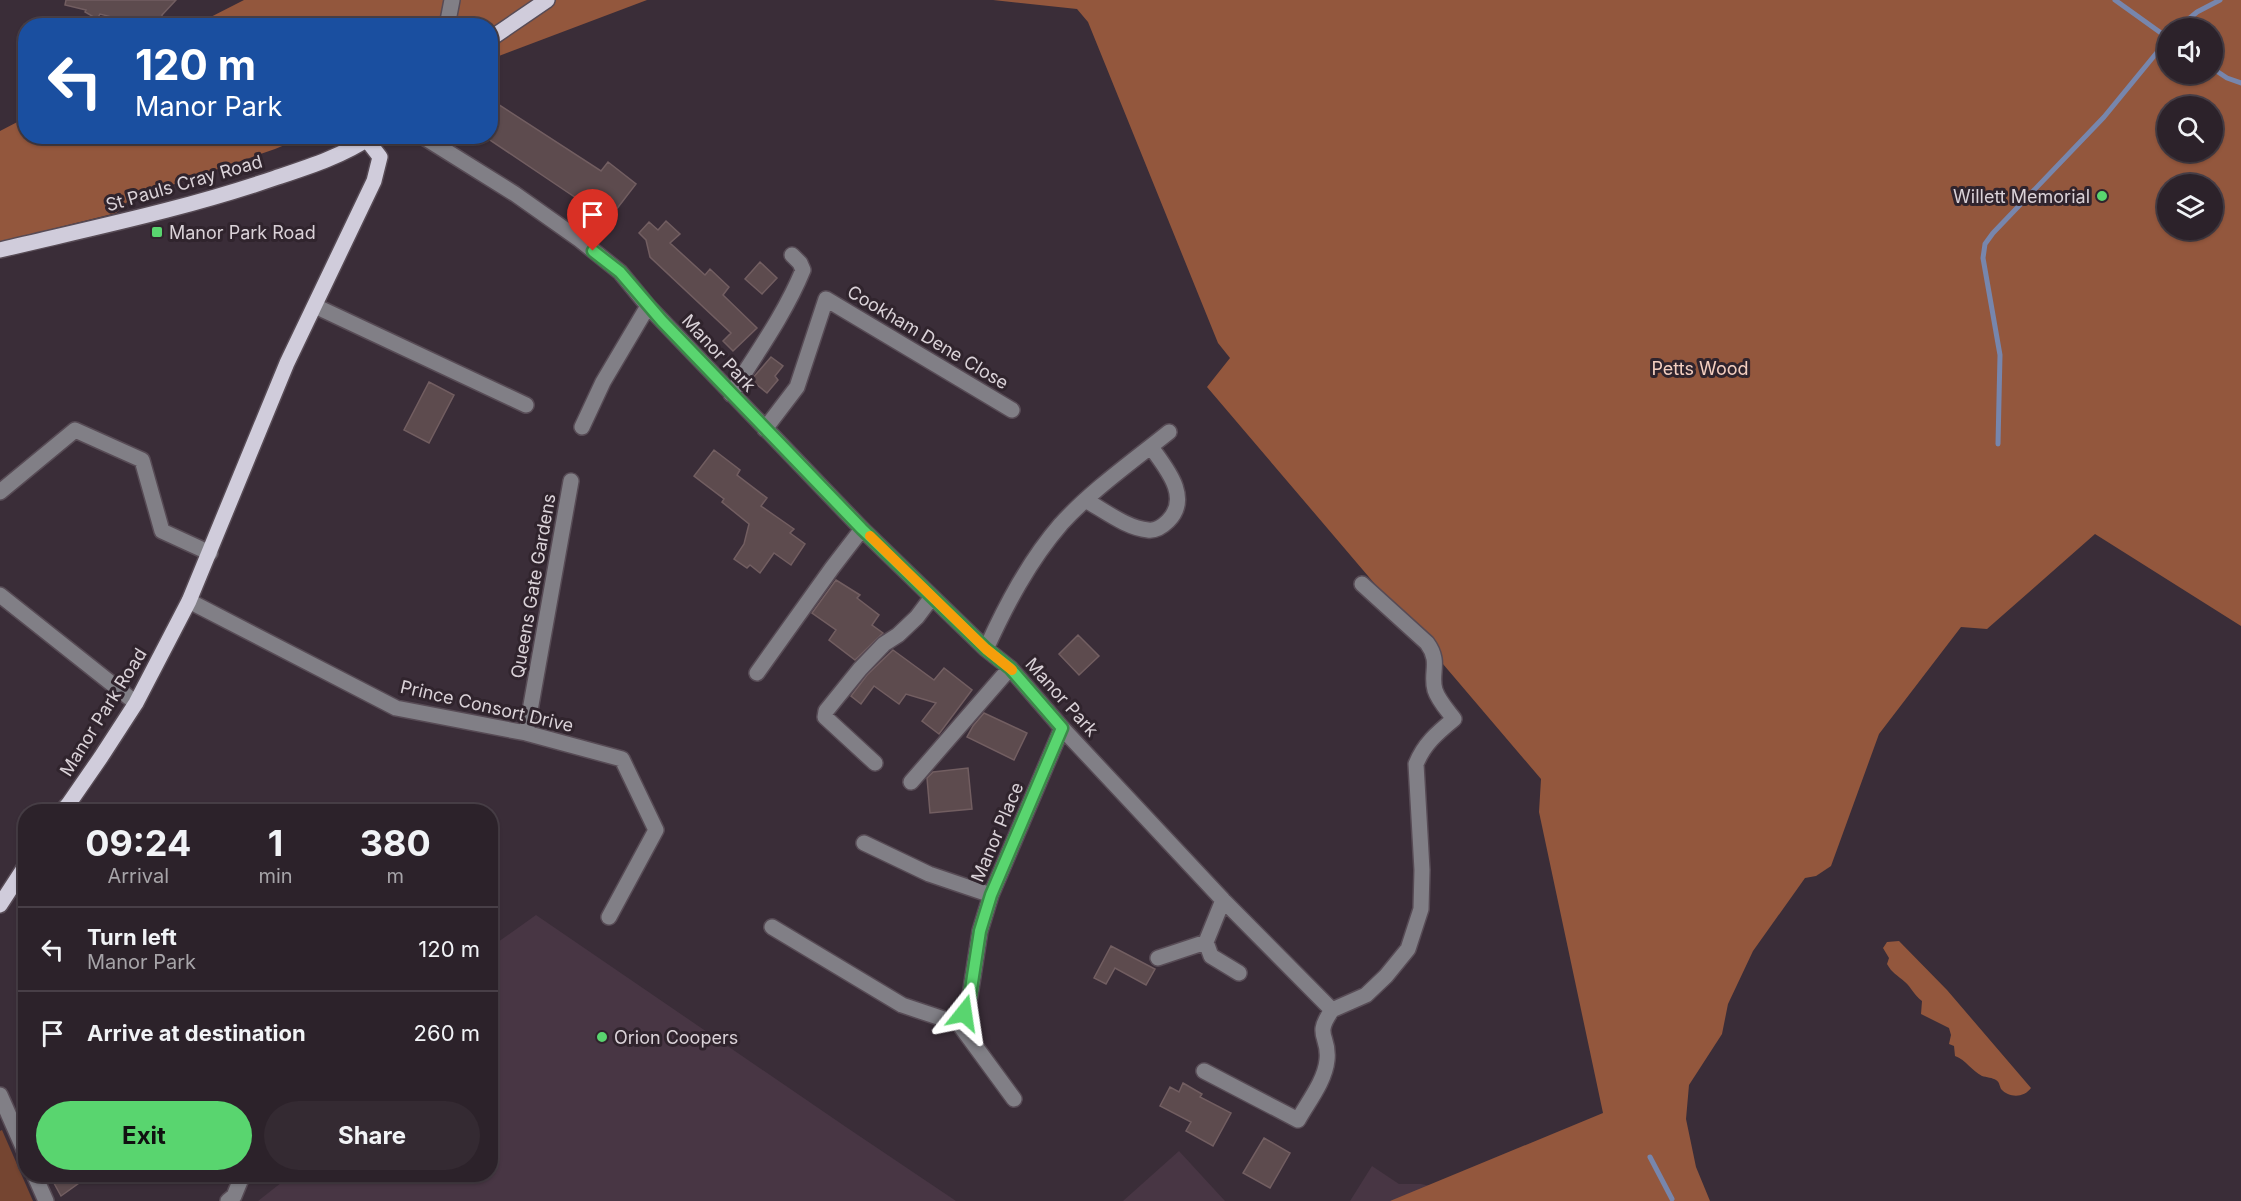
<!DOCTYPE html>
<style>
body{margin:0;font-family:Inter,sans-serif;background:#342a32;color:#f1f3f6;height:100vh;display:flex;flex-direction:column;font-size:22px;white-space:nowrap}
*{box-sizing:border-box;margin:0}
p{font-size:20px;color:#a6a4a8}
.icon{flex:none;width:33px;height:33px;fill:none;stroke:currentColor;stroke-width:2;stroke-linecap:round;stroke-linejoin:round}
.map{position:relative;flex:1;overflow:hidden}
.sheet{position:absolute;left:18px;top:804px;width:480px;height:378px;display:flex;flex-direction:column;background:#2c222a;border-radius:24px;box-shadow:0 2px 4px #0004,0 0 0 2px #483f47}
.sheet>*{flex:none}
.guide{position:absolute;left:18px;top:18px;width:480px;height:126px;border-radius:24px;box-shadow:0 2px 4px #0004,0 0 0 2px #483f47;background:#1a4fa0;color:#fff;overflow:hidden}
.tools{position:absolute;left:2157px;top:18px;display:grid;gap:12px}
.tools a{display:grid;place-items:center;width:66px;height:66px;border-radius:50%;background:#2c222a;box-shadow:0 2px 4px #0004,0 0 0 2px #483f47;font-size:30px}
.pin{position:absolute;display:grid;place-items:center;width:51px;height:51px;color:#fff;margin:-62px -26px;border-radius:50% 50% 50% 0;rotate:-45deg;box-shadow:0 0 6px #0007}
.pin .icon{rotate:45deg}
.me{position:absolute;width:66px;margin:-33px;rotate:15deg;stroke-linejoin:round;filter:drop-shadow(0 0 4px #0008)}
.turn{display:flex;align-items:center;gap:21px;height:126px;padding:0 18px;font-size:27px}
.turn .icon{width:78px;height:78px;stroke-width:2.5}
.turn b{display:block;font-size:42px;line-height:51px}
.eta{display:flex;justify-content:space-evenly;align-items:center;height:102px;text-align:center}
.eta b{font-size:36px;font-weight:700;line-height:42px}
.cta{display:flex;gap:12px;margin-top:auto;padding:12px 18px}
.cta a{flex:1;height:69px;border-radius:36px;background:#59d56f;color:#111;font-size:24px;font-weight:700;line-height:69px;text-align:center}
.cta a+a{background:#342a32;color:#f1f3f6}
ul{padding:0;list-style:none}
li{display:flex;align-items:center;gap:18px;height:84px;padding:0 18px;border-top:2px solid #483f47}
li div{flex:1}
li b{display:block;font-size:22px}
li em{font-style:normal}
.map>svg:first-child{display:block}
.built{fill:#483644}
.green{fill:#754531}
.forest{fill:#93573d;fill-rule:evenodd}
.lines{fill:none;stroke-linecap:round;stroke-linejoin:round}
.stream{stroke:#7786ad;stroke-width:5}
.building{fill:#5d4b4e;stroke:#725e61;stroke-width:1.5}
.minor-casing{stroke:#574b55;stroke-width:18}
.major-casing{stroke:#574b55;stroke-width:18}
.minor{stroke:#817f86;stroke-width:15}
.major{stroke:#d0ccdb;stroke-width:15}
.route-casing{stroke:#3a8a48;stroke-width:15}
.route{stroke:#59d56f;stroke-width:10}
.slow{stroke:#f59e0b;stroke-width:10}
.poi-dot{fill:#59d56f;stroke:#30242d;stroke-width:2}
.labels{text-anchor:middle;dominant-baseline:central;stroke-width:6;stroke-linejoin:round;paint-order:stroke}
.street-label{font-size:18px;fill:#dad2d8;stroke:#30242d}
.poi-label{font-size:18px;fill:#dad2d8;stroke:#30242d;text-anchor:start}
.park-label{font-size:18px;fill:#f4cfc0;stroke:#30242d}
</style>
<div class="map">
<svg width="2241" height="1201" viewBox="0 0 2241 1201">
<rect width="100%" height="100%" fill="#3a2d38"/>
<path class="built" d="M 536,915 L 846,1127 L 956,1201 L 258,1201 L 291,1175 L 490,1174 L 491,947 Z
M 1179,1151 L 1225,1201 L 1123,1201 Z
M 1372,1166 L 1399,1184 L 1421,1184 L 1502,1201 L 1350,1201 Z"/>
<path class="green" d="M 2,1130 L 33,1201 L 0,1201 L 0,1131 Z"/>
<path class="forest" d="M 244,0 L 647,0 L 491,59 L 490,26 L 193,26 Z
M 993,0 L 2241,0 L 2241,626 L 2095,534 L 1987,629 L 1961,627 L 1879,734 L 1831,866 L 1816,876 L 1805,878 L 1753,951 L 1728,1004 L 1722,1034 L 1689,1085 L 1686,1119 L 1696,1167 L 1710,1201 L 1390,1201 L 1603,1113 L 1539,812 L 1541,779 L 1207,387 L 1230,358 L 1218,343 L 1088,22 L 1077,9 ZM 2168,28 L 2212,28 L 2212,74 L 2168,74 ZM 2168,106 L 2212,106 L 2212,152 L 2168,152 ZM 2168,184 L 2212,184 L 2212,230 L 2168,230 Z
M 25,118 L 26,136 L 304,137 L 275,149 L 129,200 L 116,213 L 0,242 L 0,131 Z
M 1899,941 L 1947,990 L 2031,1088 C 2024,1098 2009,1098 2001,1089 C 1999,1085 2000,1083 1996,1080 C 1993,1078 1986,1077 1982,1076 C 1972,1071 1966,1060 1955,1056 L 1954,1046 L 1949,1044 L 1951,1035 L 1949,1028 L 1921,1014 L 1922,1001 C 1914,995 1911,987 1905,982 C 1897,975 1892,973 1887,964 L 1889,958 L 1883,948 L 1887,942 Z"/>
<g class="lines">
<path class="stream" d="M 2115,0 L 2168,38
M 2178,28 L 2197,12 L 2220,0
M 2212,68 L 2227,78 L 2241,83
M 1998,444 L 2000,355 L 1983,258 L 1985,244 L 1993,233 L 2104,117 L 2168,39
M 1650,1157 L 1672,1199"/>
</g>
<path class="building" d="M 66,0 L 176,0 L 162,15 L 162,26 L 147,26 L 100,14 L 97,19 L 85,12 L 86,10 L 65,5 Z
M 490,99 L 601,171 L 608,162 L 636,184 L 606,223 L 579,200 L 490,140 Z
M 666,221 L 680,234 L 670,243 L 705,275 L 710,269 L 729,287 L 723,295 L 757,328 L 733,351 L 723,341 L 731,333 L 650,257 L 646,240 L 639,233 L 649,222 L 658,230 Z
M 760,262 L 777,278 L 762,294 L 745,279 Z
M 771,357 L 783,366 L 775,376 L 778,380 L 767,393 L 751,380 Z
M 429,382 L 454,395 L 429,443 L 404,430 Z
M 714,450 L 740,470 L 737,475 L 767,498 L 761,506 L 794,529 L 790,533 L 805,544 L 791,565 L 774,553 L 760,573 L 750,565 L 747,568 L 734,559 L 744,544 L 749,524 L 722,502 L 724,499 L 694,476 Z
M 836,580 L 860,595 L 857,598 L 879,615 L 872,625 L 883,633 L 855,660 L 829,640 L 836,630 L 812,613 Z
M 1078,635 L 1099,656 L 1079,675 L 1059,654 Z
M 893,650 L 934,680 L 944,668 L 972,690 L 939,734 L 922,721 L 936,703 L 906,694 L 899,704 L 874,686 L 861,704 L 851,696 L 867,675 Z
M 984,713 L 1027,733 L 1014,760 L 967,737 L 973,726 Z
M 968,768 L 972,809 L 930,813 L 927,778 L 933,772 Z
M 1111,946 L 1155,969 L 1146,985 L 1115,968 L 1106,984 L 1094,978 Z
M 1183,1083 L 1202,1094 L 1200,1097 L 1231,1113 L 1213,1146 L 1186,1131 L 1191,1122 L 1160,1106 L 1170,1087 L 1179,1092 Z
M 1264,1138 L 1290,1153 L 1270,1188 L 1243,1173 Z
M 49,1174 L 73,1174 L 79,1183 L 61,1196 Z"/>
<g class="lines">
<g class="minor-casing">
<path id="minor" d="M 447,26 L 452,0
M 422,136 L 515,194 L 580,240 L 620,272 L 648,306 L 862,529 L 986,649 L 1010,668 L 1062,728 L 1223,900 L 1332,1010 L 1366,995 L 1386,976 L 1408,949 L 1421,909 L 1422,870 L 1416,764 C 1424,744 1437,733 1454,719 C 1448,711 1438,700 1435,690 C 1430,673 1441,662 1427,643 L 1362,584
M 315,306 L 526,405
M 731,394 C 756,354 785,314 803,270 L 800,263 L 792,255
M 582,427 L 603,382 L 648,306
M 765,429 L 797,387 L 826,299 L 1012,410
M 0,492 L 75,430 L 142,460 L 162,531 L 210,553
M 1085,500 C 1104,510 1126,528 1148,530 C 1156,531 1163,526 1168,521 C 1192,497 1165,467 1151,447
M 0,595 L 136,703
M 189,601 L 396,708 L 526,733 L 622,759 L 656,830 L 609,917
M 986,649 C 1006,605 1029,561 1061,524 C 1093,489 1133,461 1169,432
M 757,673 L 832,568 L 862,529
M 526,733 L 571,481
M 875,763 L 825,717 L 826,711 L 860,669 L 884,644 L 898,635 L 917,617 L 932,597
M 911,782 L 1010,668
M 66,806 L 83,812
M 864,843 L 929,874 L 991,895
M 1223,900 L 1206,942 L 1211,956 L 1239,973
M 772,927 L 902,1005 L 959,1024
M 1158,958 L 1206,942
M 1204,1071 L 1298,1120 C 1308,1102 1325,1081 1327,1060 C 1330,1035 1313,1037 1332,1010
M 0,1095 L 26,1154
M 1014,1099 L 959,1024 L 969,1002 L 980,931 L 991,895 L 1062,728
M 34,1174 L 46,1201
M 228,1201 L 234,1196 L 243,1174"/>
</g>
<g class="major-casing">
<path id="major" d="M 490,39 L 547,0
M 0,250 C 92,228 185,209 275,178 C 308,167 343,156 372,136
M 63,812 L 101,757 L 136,703 L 189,601 L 287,363 L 374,181 L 380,157 L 367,140
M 0,905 L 26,865"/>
</g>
<use href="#minor" class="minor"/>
<use href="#major" class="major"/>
</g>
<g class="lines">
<g class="route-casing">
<path id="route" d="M 593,251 L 620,272 L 662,321 L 862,529 L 986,649 L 1010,668 L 1062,728 L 991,895 L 980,931 L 969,1002 L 964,1013"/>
</g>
<use href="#route" class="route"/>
<path class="slow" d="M 870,536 L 986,649 L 1012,670"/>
</g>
<g class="poi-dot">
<circle cx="2102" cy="196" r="6"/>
<rect x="151" y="226" width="12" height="12" rx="3"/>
<circle cx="602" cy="1037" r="6"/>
</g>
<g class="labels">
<g class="street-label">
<text transform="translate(184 183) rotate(-16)">St Pauls Cray Road</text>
<text transform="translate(928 337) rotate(31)">Cookham Dene Close</text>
<text transform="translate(719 353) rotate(47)">Manor Park</text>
<text transform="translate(533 586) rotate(-80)">Queens Gate Gardens</text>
<text transform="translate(1062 697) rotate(48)">Manor Park</text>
<text transform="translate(487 706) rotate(13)">Prince Consort Drive</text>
<text transform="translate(103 712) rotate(-58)">Manor Park Road</text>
<text transform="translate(997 832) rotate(-67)">Manor Place</text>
</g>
<g class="poi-label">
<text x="2090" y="196" text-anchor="end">Willett Memorial</text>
<text x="169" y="232">Manor Park Road</text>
<text x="614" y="1037">Orion Coopers</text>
</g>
<g class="park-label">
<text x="1700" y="368">Petts Wood</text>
</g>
</g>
</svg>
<div class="tools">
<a><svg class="icon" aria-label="sound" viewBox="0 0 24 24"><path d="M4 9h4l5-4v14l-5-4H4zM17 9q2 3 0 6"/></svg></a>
<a><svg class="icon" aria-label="search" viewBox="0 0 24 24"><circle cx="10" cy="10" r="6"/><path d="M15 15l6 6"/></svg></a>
<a><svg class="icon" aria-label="layers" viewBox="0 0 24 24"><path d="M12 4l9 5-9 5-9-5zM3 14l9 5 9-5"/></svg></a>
</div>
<div class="pin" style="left:593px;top:251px;background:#d93025"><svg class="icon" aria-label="arrive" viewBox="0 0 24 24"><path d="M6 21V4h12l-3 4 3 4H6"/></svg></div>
<svg class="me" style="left:964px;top:1013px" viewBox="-20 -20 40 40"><path d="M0-17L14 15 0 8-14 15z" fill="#59d56f" stroke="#fff" stroke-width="4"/></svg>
<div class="guide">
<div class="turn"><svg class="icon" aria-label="left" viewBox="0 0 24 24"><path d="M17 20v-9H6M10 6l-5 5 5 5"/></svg><div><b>120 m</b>Manor Park</div></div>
</div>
<section class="sheet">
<div class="eta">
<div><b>09:24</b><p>Arrival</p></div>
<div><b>1</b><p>min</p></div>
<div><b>380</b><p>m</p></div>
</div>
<ul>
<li><svg class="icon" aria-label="left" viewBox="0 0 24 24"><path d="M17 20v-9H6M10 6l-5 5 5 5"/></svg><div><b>Turn left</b><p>Manor Park</p></div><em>120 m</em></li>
<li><svg class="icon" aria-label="arrive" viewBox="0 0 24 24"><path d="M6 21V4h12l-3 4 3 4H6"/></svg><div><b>Arrive at destination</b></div><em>260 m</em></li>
</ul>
<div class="cta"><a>Exit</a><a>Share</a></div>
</section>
</div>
